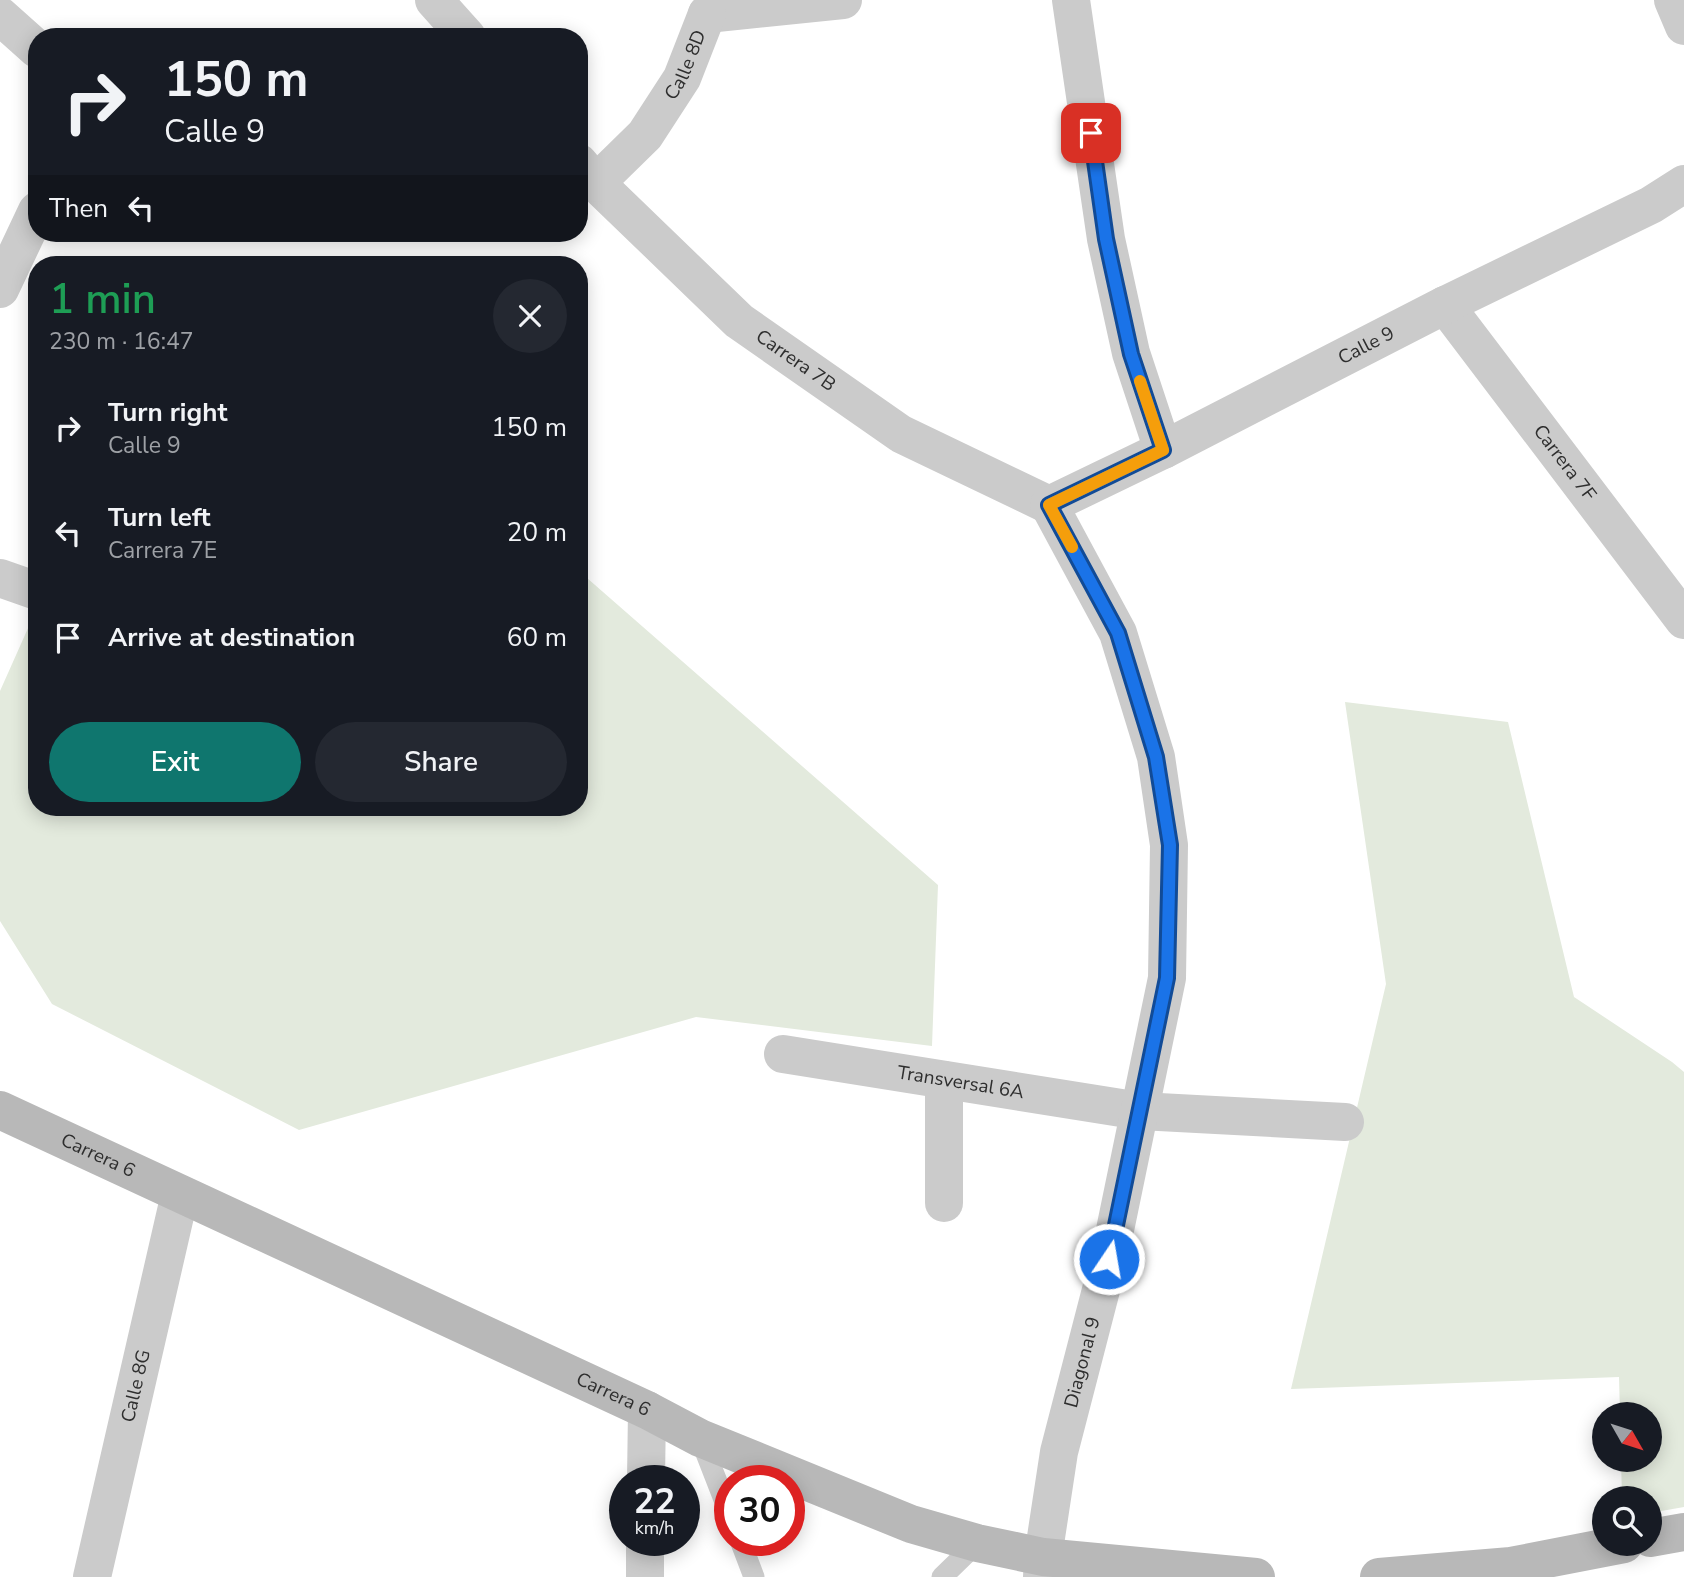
<!DOCTYPE html>
<meta charset="utf-8">
<style>
body{margin:0;font-family:"Nunito Sans",sans-serif;background:#242831;color:#f1f3f6;height:100vh;display:flex;flex-direction:column;font-size:26px;white-space:nowrap}
*{box-sizing:border-box;margin:0}
p{font-size:23px;color:#9ea1a6}
.icon{flex:none;width:38px;height:38px;fill:none;stroke:currentColor;stroke-width:2;stroke-linecap:round;stroke-linejoin:round}
.map{position:relative;flex:1;overflow:hidden}
.panel{position:absolute;left:28px;top:256px;width:560px;height:560px;display:flex;flex-direction:column;background:#171b24;border-radius:28px;box-shadow:0 4px 18px #0003}
.panel>*{flex:none}
.hud{position:absolute;left:28px;top:28px;width:560px;height:214px;border-radius:28px;box-shadow:0 4px 18px #0003;background:#171b24;color:#f1f3f6;overflow:hidden}
.needle{width:46px;rotate:129deg}
.controls{position:absolute;left:1592px;top:1402px;display:grid;gap:14px}
.controls a{display:grid;place-items:center;width:70px;height:70px;border-radius:50%;background:#171b24;box-shadow:0 4px 18px #0003;font-size:35px}
.speed{position:absolute;left:609px;top:1465px;display:flex;gap:14px;font-size:35px;font-weight:700;text-align:center}
.speed>*{display:grid;place-content:center;width:91px;height:91px;border-radius:50%;background:#171b24;box-shadow:0 4px 18px #0003;line-height:1}
.speed small{font-size:18px;font-weight:400}
.speed .limit{border:10px solid #d22;background:#fff;color:#111}
.pin{position:absolute;display:grid;place-items:center;width:60px;height:60px;color:#fff;margin:-30px;border-radius:14px;box-shadow:0 4px 10px #0006}
.me{position:absolute;width:77px;margin:-38px;rotate:12deg;stroke-linejoin:round;filter:drop-shadow(0 0 5px #0008)}
.turn{display:flex;align-items:center;gap:24px;height:147px;padding:0 21px;font-size:32px}
.turn .icon{width:91px;height:91px;stroke-width:2.5}
.turn b{display:block;font-size:49px;line-height:60px}
.then{display:flex;align-items:center;height:66px;padding:0 21px;background:#0003;gap:14px;font-size:26px}
.round{display:grid;place-items:center;flex:none;width:74px;height:74px;border-radius:37px;background:#242831}
.head{display:flex;align-items:center;justify-content:space-between;height:119px;padding:0 21px}
h1{font-size:42px;font-weight:600;line-height:52px;color:#1e9e55}
.primary-button{display:flex;gap:14px;margin-top:auto;padding:14px 21px}
.primary-button a{flex:1;height:80px;border-radius:42px;background:#0f766e;color:#fff;font-size:28px;font-weight:600;line-height:80px;text-align:center}
.primary-button a+a{background:#242831;color:#f1f3f6}
ul{padding:0;list-style:none}
li{display:flex;align-items:center;gap:21px;height:105px;padding:0 21px}
li div{flex:1}
li b{display:block;font-size:26px}
li em{font-style:normal}
.map>svg:first-child{display:block}
.green{fill:#e3eadd}
.lines{fill:none;stroke-linecap:round;stroke-linejoin:round}
.lane{stroke:#cbcbcb;stroke-width:21}
.street{stroke:#cbcbcb;stroke-width:38}
.secondary{stroke:#b8b8b8;stroke-width:38}
.route-casing{stroke:#114b97;stroke-width:18}
.route{stroke:#1a73e8;stroke-width:12}
.slow{stroke:#f59e0b;stroke-width:12}
.labels{text-anchor:middle;dominant-baseline:central;stroke-width:7;stroke-linejoin:round;paint-order:stroke}
.street-label{font-size:19px;fill:#2e2e2e;stroke:#fff}
</style>
<div class="map">
<svg width="1684" height="1577" viewBox="0 0 1684 1577">
<rect width="100%" height="100%" fill="#fff"/>
<path class="green" d="M 579,571 L 938,885 L 932,1046 L 696,1017 L 299,1130 L 52,1004 L 0,921 L 0,691 L 37,608 L 37,807 L 579,807 Z
M 1345,702 L 1508,722 L 1574,997 L 1672,1062 L 1684,1072 L 1684,1507 L 1650,1513 L 1650,1498 L 1622,1498 L 1621,1460 L 1650,1460 L 1650,1414 L 1620,1414 L 1619,1377 L 1291,1389 L 1386,984 Z"/>
<g class="lines">
<path class="lane" d="M 700,1438 L 730,1515
M 740,1540 L 754,1577
M 942,1577 L 977,1543"/>
<g class="street">
<path d="M 434,0 L 467,37"/>
<path d="M 1071,0 L 1106,239 L 1131,353 L 1163,450"/>
<path d="M 1673,0 L 1684,26"/>
<path d="M 707,14 L 843,0"/>
<path d="M 0,16 L 37,49"/>
<path id="s1" d="M 579,163 L 596,183 L 739,321 L 901,434 L 1049,505"/>
<path id="s2" d="M 596,183 L 645,135 L 682,78 L 707,14"/>
<path d="M 0,289 L 37,211"/>
<path id="s3" d="M 1445,305 L 1684,620"/>
<path id="s4" d="M 1049,505 L 1163,450 L 1445,305 L 1651,205 L 1684,184"/>
<path d="M 0,578 L 37,591"/>
<path id="s5" d="M 783,1054 L 1140,1111 L 1345,1122"/>
<path d="M 944,1080 L 944,1203"/>
<path d="M 646,1480 L 647,1410"/>
<path id="s6" d="M 92,1577 L 180,1194"/>
<path d="M 645,1577 L 645,1540"/>
<path id="s7" d="M 1042,1577 L 1043,1557 L 1059,1452 L 1109,1259 L 1167,978 L 1169,845 L 1156,757 L 1118,633 L 1049,505"/>
</g>
<g class="secondary">
<path id="s8" d="M 0,1110 L 647,1410 L 700,1438 L 911,1524 L 977,1543 L 1043,1557 L 1256,1577"/>
<path d="M 1650,1538 L 1684,1532"/>
<path d="M 1379,1577 L 1511,1566 L 1624,1544"/>
</g>
</g>
<g class="lines">
<g class="route-casing">
<path id="route" d="M 1091,133 L 1106,239 L 1131,354 L 1163,450 L 1049,505 L 1118,633 L 1156,757 L 1170,845 L 1167,978 L 1109,1259"/>
</g>
<use href="#route" class="route"/>
<path class="slow" d="M 1072,547 L 1049,505 L 1163,450 L 1140,381"/>
</g>
<g class="labels">
<g class="street-label">
<text stroke="none"><textPath href="#s2" startOffset="150">Calle 8D</textPath></text>
<text stroke="none"><textPath href="#s4" startOffset="355">Calle 9</textPath></text>
<text stroke="none"><textPath href="#s1" startOffset="294">Carrera 7B</textPath></text>
<text stroke="none"><textPath href="#s3" startOffset="198">Carrera 7F</textPath></text>
<text stroke="none"><textPath href="#s5" startOffset="180">Transversal 6A</textPath></text>
<text stroke="none"><textPath href="#s8" startOffset="108">Carrera 6</textPath></text>
<text stroke="none"><textPath href="#s7" startOffset="219">Diagonal 9</textPath></text>
<text stroke="none"><textPath href="#s6" startOffset="196">Calle 8G</textPath></text>
<text stroke="none"><textPath href="#s8" startOffset="676">Carrera 6</textPath></text>
</g>
</g>
</svg>
<div class="controls">
<a><svg class="needle" viewBox="-14 -14 28 28"><path d="M0-13l5 13h-10z" fill="#e53935"/><path d="M0 13l5-13h-10z" fill="#9ea1a6"/></svg></a>
<a><svg class="icon" aria-label="search" viewBox="0 0 24 24"><circle cx="10" cy="10" r="6"/><path d="M15 15l6 6"/></svg></a>
</div>
<div class="speed"><div>22<small>km/h</small></div><div class="limit">30</div></div>
<div class="pin" style="left:1091px;top:133px;background:#d93025"><svg class="icon" aria-label="arrive" viewBox="0 0 24 24"><path d="M6 21V4h12l-3 4 3 4H6"/></svg></div>
<svg class="me" style="left:1109px;top:1259px" viewBox="-20 -20 40 40"><circle r="17" fill="#1a73e8" stroke="#fff" stroke-width="3"/><path d="M0-11L8 9 0 5-8 9z" fill="#fff"/></svg>
<div class="hud">
<div class="turn"><svg class="icon" aria-label="right" viewBox="0 0 24 24"><path d="M7 20v-9h11M14 6l5 5-5 5"/></svg><div><b>150 m</b>Calle 9</div></div>
<div class="then">Then<svg class="icon" aria-label="left" viewBox="0 0 24 24"><path d="M17 20v-9H6M10 6l-5 5 5 5"/></svg></div>
</div>
<section class="panel">
<div class="head"><div><h1>1 min</h1><p>230 m · 16:47</p></div><a class="round"><svg class="icon" aria-label="close" viewBox="0 0 24 24"><path d="M6 6l12 12M18 6L6 18"/></svg></a></div>
<ul>
<li><svg class="icon" aria-label="right" viewBox="0 0 24 24"><path d="M7 20v-9h11M14 6l5 5-5 5"/></svg><div><b>Turn right</b><p>Calle 9</p></div><em>150 m</em></li>
<li><svg class="icon" aria-label="left" viewBox="0 0 24 24"><path d="M17 20v-9H6M10 6l-5 5 5 5"/></svg><div><b>Turn left</b><p>Carrera 7E</p></div><em>20 m</em></li>
<li><svg class="icon" aria-label="arrive" viewBox="0 0 24 24"><path d="M6 21V4h12l-3 4 3 4H6"/></svg><div><b>Arrive at destination</b></div><em>60 m</em></li>
</ul>
<div class="primary-button"><a>Exit</a><a>Share</a></div>
</section>
</div>
